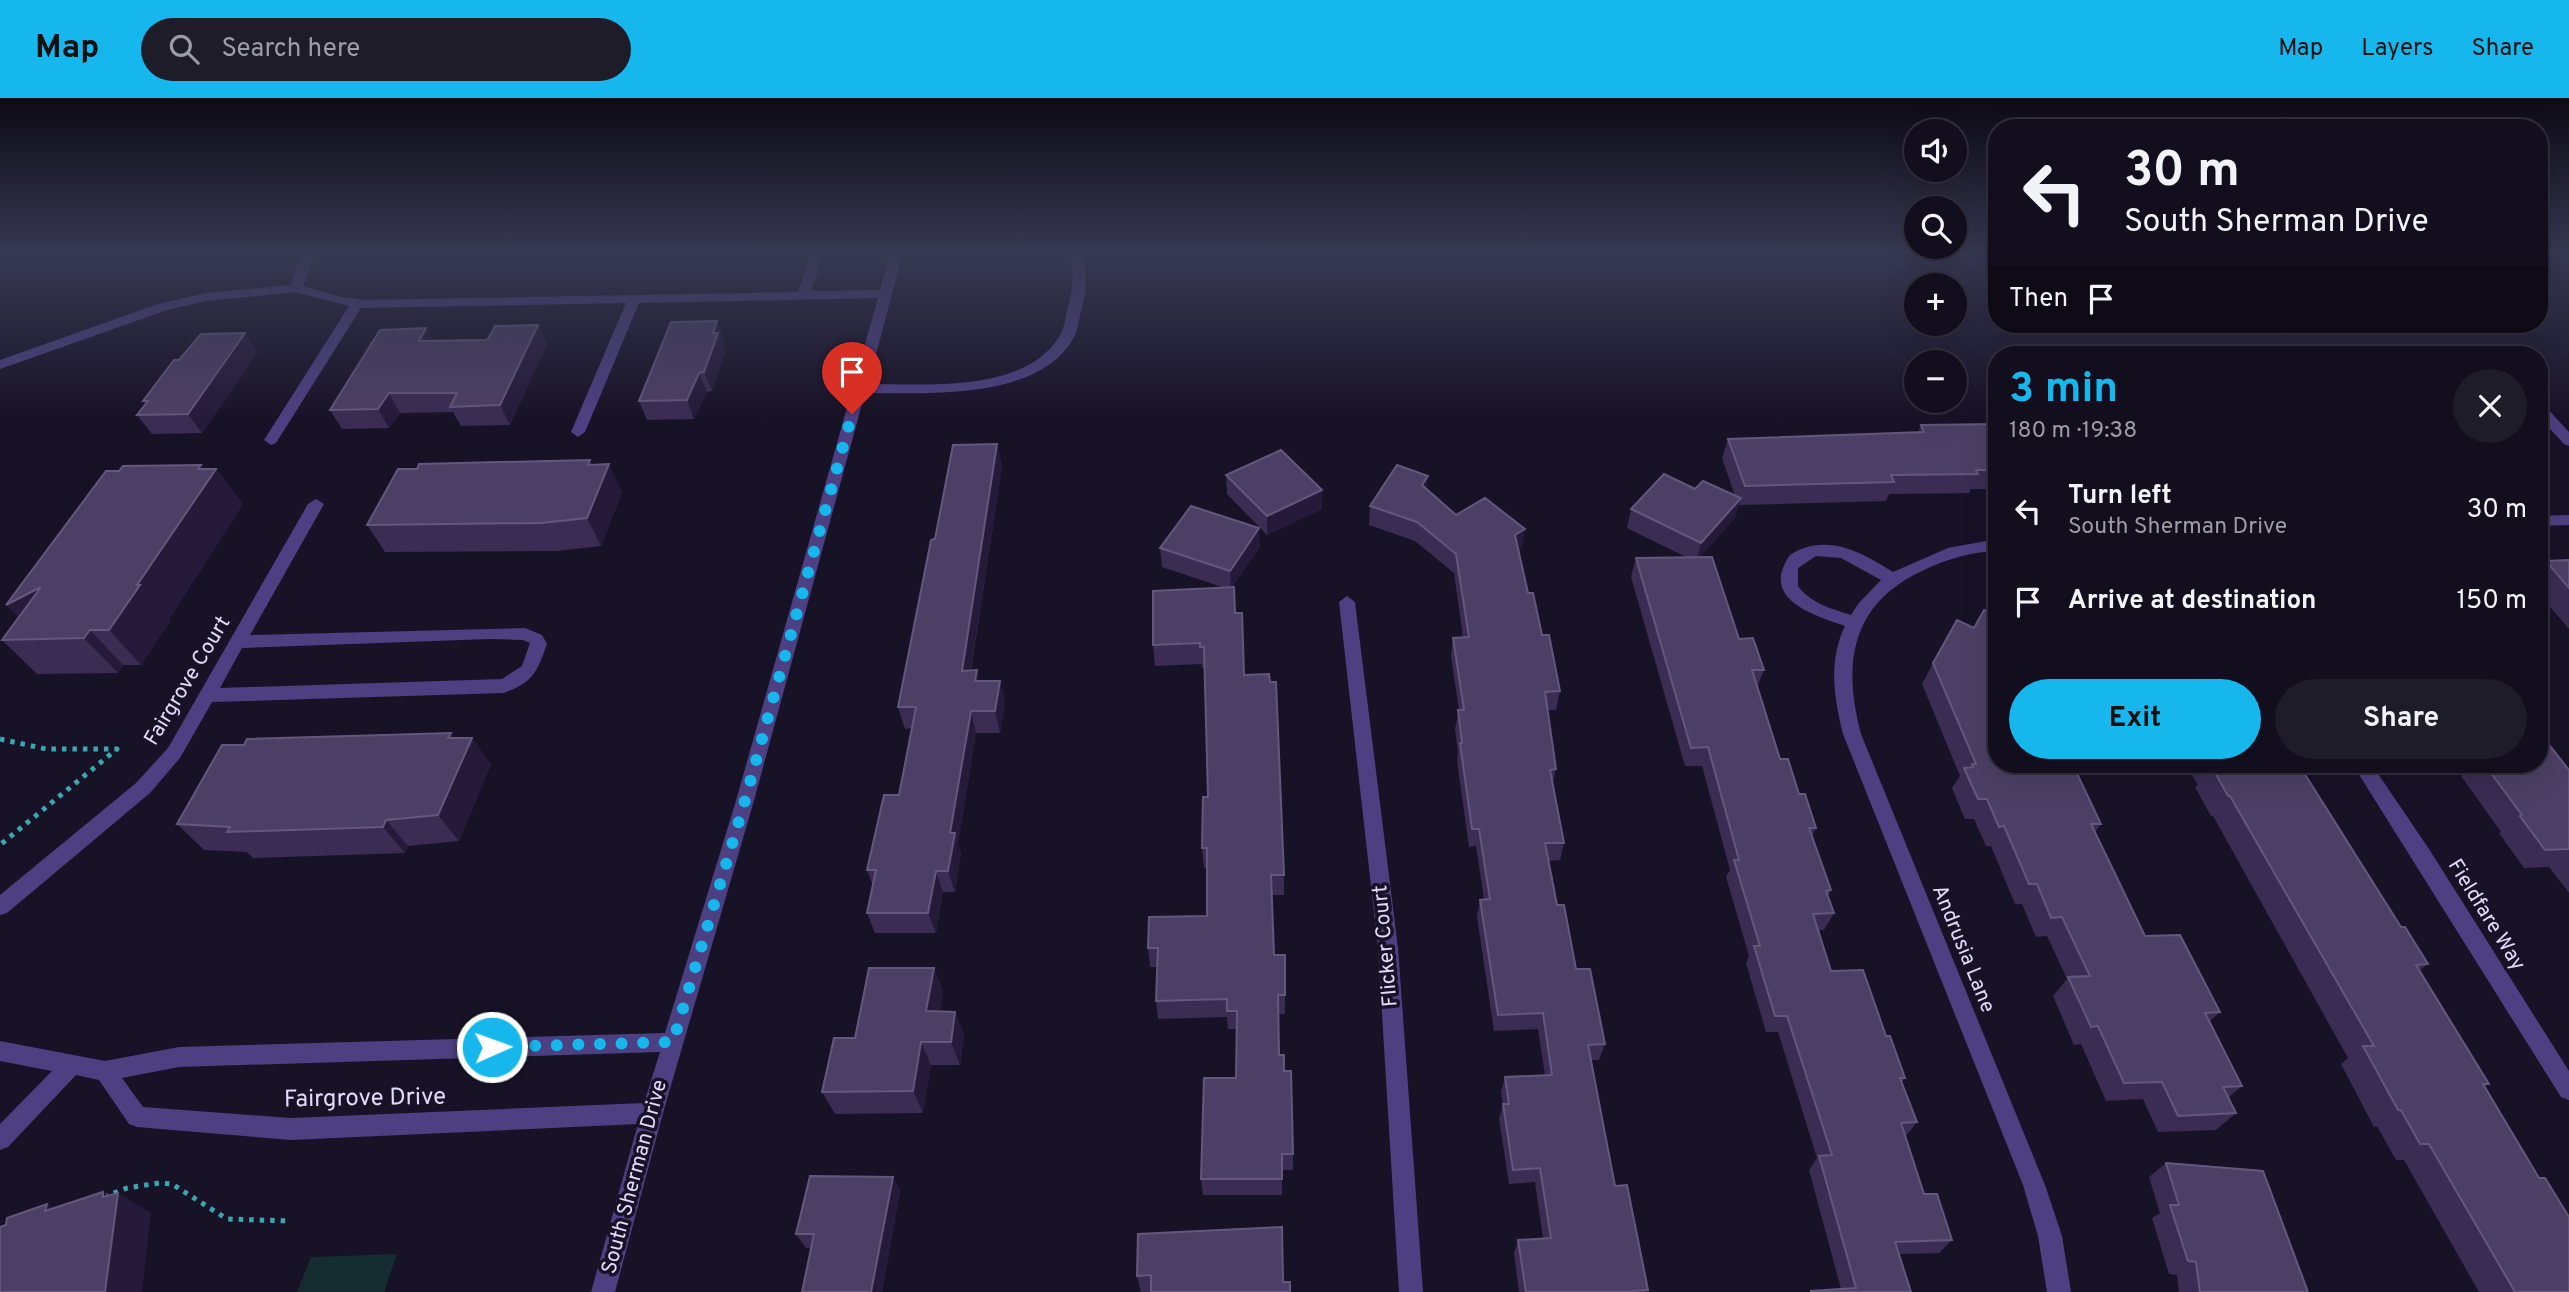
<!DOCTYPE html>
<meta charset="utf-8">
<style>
body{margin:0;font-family:Overpass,sans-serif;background:#1f1c2a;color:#f1f3f6;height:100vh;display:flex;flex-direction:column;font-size:26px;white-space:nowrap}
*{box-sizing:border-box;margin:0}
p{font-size:23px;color:#9c9ca4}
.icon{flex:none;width:38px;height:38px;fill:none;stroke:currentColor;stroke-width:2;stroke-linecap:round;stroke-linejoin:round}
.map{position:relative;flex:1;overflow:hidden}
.drawer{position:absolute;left:1988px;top:248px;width:560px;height:427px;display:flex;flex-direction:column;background:#120e1d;border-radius:28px;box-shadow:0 7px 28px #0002,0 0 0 2px #312e3b}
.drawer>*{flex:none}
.guide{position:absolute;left:1988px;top:21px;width:560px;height:214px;border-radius:28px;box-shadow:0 7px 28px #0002,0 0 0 2px #312e3b;background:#120e1d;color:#f1f3f6;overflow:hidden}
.controls{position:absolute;left:1904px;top:21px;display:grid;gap:14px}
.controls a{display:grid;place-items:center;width:63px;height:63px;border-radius:50%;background:#120e1d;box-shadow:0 7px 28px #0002,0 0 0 2px #312e3b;font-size:35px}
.pin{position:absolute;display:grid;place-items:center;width:60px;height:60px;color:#fff;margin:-72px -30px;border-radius:50% 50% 50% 0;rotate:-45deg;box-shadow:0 0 7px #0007}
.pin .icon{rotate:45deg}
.me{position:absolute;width:77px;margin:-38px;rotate:88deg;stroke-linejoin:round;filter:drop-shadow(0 0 5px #0008)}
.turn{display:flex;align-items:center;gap:24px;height:147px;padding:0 21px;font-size:32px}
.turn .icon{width:91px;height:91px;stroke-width:2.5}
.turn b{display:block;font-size:49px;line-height:60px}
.then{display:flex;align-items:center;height:66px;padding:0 21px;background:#0003;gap:14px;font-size:26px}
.round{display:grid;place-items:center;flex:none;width:74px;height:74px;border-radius:37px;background:#1f1c2a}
.overview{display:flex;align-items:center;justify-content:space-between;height:119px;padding:0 21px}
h1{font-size:42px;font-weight:700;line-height:52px;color:#15b7ed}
.primary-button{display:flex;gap:14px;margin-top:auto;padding:14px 21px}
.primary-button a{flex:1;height:80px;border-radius:42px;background:#15b7ed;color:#111;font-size:28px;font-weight:700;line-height:80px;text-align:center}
.primary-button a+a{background:#1f1c2a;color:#f1f3f6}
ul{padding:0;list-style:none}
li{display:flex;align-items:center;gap:21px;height:91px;padding:0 21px}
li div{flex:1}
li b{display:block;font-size:26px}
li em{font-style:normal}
header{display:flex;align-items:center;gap:42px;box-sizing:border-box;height:98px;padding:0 35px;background:#15b7ed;color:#111}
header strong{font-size:33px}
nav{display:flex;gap:38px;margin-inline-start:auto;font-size:24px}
.search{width:490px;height:63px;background:#1f1c2a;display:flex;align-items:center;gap:18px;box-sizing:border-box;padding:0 24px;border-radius:38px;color:#9c9ca4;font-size:26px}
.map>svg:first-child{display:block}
.green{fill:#152d30}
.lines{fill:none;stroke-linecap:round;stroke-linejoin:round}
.path{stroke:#3aa6b1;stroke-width:5;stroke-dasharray:4.5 6;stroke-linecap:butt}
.minor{fill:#4d4082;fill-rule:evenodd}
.wall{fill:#3a2c53}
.shaded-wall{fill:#251a3a}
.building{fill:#4c3f65;stroke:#64577d;stroke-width:2}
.route{stroke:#15b7ed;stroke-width:12;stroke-dasharray:0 21.6}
.labels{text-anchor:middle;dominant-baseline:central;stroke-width:7;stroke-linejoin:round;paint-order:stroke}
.street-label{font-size:21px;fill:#e3dafc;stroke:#181227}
.near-street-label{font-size:24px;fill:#e3dafc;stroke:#181227}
</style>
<header>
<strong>Map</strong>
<div class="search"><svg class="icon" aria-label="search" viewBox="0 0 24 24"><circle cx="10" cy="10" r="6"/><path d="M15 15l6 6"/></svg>Search here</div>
<nav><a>Map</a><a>Layers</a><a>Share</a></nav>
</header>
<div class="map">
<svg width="2569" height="1194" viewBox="0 0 2569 1194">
<rect width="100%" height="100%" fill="#181227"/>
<path class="green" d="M 397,1156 L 384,1194 L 297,1194 L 311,1159 Z"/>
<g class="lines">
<path class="path" d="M 0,641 L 46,651 L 117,651 L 0,747
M 104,1099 L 127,1090 L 159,1085 L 172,1086 L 227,1121 L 290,1123"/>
<path class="minor" d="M 302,155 L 315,155 L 303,188 L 341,199 L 365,202 L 798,194 L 811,155 L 824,155 L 811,193 L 880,192 L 890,155 L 903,155 L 868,286 C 925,286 1024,295 1059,239 C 1064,232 1065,222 1067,213 C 1072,196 1076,172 1068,155 L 1081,155 C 1089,172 1086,196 1081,213 C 1079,221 1078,232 1074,239 C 1040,303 926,295 865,295 L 753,706 L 663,1015 L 615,1194 L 591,1194 L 638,1026 L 291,1042 L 137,1029 L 129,1026 L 99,982 L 76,977 L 8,1049 L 0,1052 L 0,1026 L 52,973 L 0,963 L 0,943 L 105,963 L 179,949 L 665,935 L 735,706 L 878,200 L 639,205 L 585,334 L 578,339 L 571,334 L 626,205 L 361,210 L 276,345 L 271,347 L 264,342 L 349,208 L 295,194 L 206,203 L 167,212 L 0,271 L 0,262 L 158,206 L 206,195 L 291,187 ZM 660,954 L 644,1005 L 291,1020 L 143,1009 L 122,980 L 179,969 Z
M 2539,305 L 2544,307 L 2569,334 L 2569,348 L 2564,346 L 2539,319 Z
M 316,401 L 324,406 L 250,537 L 525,530 L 542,537 L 547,546 C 537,574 533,585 503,595 L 212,604 L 180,660 L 150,695 L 7,815 L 0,817 L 0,797 L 136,685 L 168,650 L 308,406 ZM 489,541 L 523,542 L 530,545 L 522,568 L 502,581 L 220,590 L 242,550 Z
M 2569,417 L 2569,427 L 2539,428 L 2539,418 Z
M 1997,441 L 1997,453 C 1971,454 1947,461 1924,472 C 1851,505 1842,565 1861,636 L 2045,1087 L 2062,1138 L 2071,1194 L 2047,1194 L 2038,1138 L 2023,1087 L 1843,636 C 1834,600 1828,563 1845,528 C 1813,517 1759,501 1790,457 C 1825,434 1862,454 1893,474 L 1948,450 ZM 1816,458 L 1841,460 L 1881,482 L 1858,506 L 1851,517 C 1832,511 1810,505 1798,488 L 1798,470 Z
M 1347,498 L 1355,504 L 1398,850 L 1423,1194 L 1399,1194 L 1378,850 L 1339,504 Z
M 2353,667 L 2372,667 L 2429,751 L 2569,973 L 2569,1002 L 2561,999 Z"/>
</g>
<path class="wall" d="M 714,155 L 760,155 L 760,156 Z
M 717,223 L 724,242 L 723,247 L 725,254 L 712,293 L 707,294 L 694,321 L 647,322 L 639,303 Z
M 538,227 L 547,246 L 510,327 L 461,328 L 453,314 L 400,315 L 389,330 L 342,331 L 330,312 L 433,243 L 485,242 Z
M 258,254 L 202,335 L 152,336 L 137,317 L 146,306 L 143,303 Z
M 1997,326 L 1997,391 L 1971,391 L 1969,395 L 1889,396 L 1886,403 L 1739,407 L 1735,420 L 1700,459 L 1739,541 L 1764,572 L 1757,589 L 1780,661 L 1816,730 L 1812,739 L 1831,792 L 1828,798 L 1834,815 L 1824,832 L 1818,832 L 1831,873 L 1886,938 L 1905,980 L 1902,984 L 1917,1024 L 1906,1038 L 1924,1096 L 1952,1142 L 1939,1155 L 1899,1156 L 1911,1194 L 1810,1194 L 1841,1191 L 1809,1072 L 1817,1060 L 1778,934 L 1766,934 L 1746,865 L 1749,858 L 1726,779 L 1730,772 L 1702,668 L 1685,668 L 1631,479 L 1636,460 L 1686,459 L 1627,430 L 1631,411 L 1695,391 L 1735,398 L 1722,360 L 1728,341 L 1918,334 L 1921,327 Z
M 997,346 L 1002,369 L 971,572 L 980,583 L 1000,583 L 1005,604 L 1000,635 L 976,635 L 958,746 L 961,755 L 955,794 L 943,794 L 936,835 L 875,835 L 867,815 L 873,788 L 867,772 L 899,697 L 912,630 L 905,631 L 898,609 L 935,441 Z
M 590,362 L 593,367 L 622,394 L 601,448 L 556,453 L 385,454 L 367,427 L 417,371 Z
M 204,371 L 216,371 L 243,406 L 169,521 L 170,523 L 141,567 L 123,567 L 118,575 L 37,576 L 2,542 Z
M 1226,377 L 1322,411 L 1267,437 L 1227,396 Z
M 1427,391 L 1456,417 L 1525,431 L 1521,450 L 1519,452 L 1528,495 L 1560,593 L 1556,612 L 1547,612 L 1556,671 L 1553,684 L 1564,745 L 1560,762 L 1548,763 L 1557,807 L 1576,871 L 1605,946 L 1599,962 L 1591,962 L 1615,1088 L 1648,1192 L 1647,1194 L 1519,1194 L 1514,1155 L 1518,1142 L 1543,1140 L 1535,1084 L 1509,1086 L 1499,1021 L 1503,1007 L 1501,994 L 1505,979 L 1545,977 L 1538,931 L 1494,933 L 1477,819 L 1480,802 L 1484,801 L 1476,748 L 1469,749 L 1457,663 L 1458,654 L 1455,631 L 1459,612 L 1451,558 L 1453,540 L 1463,539 L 1454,475 L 1415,443 L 1369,427 L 1370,408 Z
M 1260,449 L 1232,489 L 1244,577 L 1284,777 L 1284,797 L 1272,797 L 1274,857 L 1285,857 L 1285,916 L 1279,916 L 1279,957 L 1284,973 L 1293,1056 L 1293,1072 L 1282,1072 L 1282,1097 L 1203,1097 L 1201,1081 L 1236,980 L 1236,931 L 1228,931 L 1227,919 L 1158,921 L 1156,903 L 1157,869 L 1150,869 L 1148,850 L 1207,818 L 1207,770 L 1204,770 L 1202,750 L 1208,699 L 1205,570 L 1202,570 L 1201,566 L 1155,568 L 1153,547 L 1225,490 L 1162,469 L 1160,450 Z
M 2569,462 L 2569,531 L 2539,496 L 2539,470 L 2546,463 Z
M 1933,565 L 2101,726 L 2095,734 L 2145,838 L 2220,914 L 2210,923 L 2242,988 L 2229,999 L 2236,1015 L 2216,1032 L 2158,1034 L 2143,1001 L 2106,1003 L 2081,946 L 2074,947 L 2053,898 L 2067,881 L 2047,838 L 2036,839 L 2022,806 L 2015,806 L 1991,748 L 1986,748 L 1974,721 L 1965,721 L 1952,690 L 1960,678 L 1922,586 Z
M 451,635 L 454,640 L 491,666 L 459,743 L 408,748 L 405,755 L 253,760 L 247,754 L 204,752 L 177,726 L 244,647 Z
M 2186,667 L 2293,667 L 2401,829 L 2428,866 L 2420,872 L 2489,986 L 2485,988 L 2569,1194 L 2479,1194 L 2404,1062 L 2396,1062 L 2377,1028 L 2374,1029 L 2341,966 L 2348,960 L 2213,718 L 2211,718 L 2195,689 L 2198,687 Z
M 2464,667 L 2539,667 L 2569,672 L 2569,795 L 2549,769 L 2524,770 L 2499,735 L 2501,734 L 2461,678 L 2468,672 Z
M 934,870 L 943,894 L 940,913 L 955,914 L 964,937 L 960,967 L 931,967 L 923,1015 L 835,1016 L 822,994 L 855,940 Z
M 2166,1065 L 2308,1194 L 2179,1194 L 2177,1177 L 2169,1176 L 2152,1120 L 2160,1115 L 2149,1079 Z
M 893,1079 L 900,1093 L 882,1194 L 802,1194 L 811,1150 L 806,1150 L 796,1136 Z
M 1138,1136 L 1283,1184 L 1290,1194 L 1141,1194 L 1137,1178 Z"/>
<path class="shaded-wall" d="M 717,223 L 724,242 L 723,247 L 725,254 L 712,293 L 704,274 L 713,235 Z
M 538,227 L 547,246 L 510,327 L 500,307 Z
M 426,230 L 437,249 L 419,243 Z
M 245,235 L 258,254 L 202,335 L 188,316 Z
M 699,275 L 707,294 L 694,321 L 687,302 Z
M 389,295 L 400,315 L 389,330 L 378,311 Z
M 997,346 L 1002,369 L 967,594 L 962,573 Z
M 590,362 L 601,384 L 609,366 L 622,394 L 601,448 L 587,420 L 588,367 Z
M 201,367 L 210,379 L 216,371 L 243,406 L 169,521 L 170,523 L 141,567 L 109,532 L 137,487 Z
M 1428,378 L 1426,397 L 1422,387 Z
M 1322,392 L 1322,411 L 1267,437 L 1267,418 Z
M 1741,400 L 1735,420 L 1696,464 L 1701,445 Z
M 1259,430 L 1260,449 L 1231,491 L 1230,473 Z
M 1525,431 L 1521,450 L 1512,456 L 1515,437 Z
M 41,489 L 39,541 L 6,507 Z
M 90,532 L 123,567 L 118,575 L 84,540 Z
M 977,572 L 983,594 L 975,583 Z
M 1000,583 L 1005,604 L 1000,635 L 995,613 Z
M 971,613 L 976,635 L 958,746 L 961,755 L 955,794 L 948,773 L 950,735 Z
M 451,635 L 465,655 L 472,640 L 491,666 L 459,743 L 438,717 L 448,640 Z
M 386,722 L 408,748 L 405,755 L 383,729 Z
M 936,773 L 943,794 L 936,835 L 928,815 Z
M 934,870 L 943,894 L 936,937 L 926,913 Z
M 955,914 L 964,937 L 960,967 L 951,944 Z
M 921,944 L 931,967 L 923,1015 L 913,993 Z
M 893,1079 L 900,1093 L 882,1194 L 871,1194 Z
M 103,1094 L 117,1102 L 118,1095 L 151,1115 L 142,1194 L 105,1194 Z
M 47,1106 L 83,1126 L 45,1113 Z"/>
<path class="building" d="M 717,223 L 713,235 L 718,235 L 704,274 L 699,275 L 687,302 L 639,303 L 671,224 Z
M 538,227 L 500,307 L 450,309 L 457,295 L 389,295 L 378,311 L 330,312 L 380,232 L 426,230 L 419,243 L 485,242 L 488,241 L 495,228 Z
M 245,235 L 188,316 L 137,317 L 148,303 L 143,303 L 174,262 L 179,262 L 201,236 Z
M 1997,326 L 1997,372 L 1976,372 L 1978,376 L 1891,377 L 1894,384 L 1745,388 L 1728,341 L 1924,334 L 1921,327 Z
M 997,346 L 962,573 L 977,572 L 975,583 L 1000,583 L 995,613 L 971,613 L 950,735 L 955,735 L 948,773 L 936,773 L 928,815 L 867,815 L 876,772 L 867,772 L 884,697 L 899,697 L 916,609 L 898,609 L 931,442 L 935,441 L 953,347 Z
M 1281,352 L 1322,392 L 1267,418 L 1226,377 Z
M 590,362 L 588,367 L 609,366 L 587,420 L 541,425 L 367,427 L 398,371 L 417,371 L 419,366 Z
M 201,367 L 198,371 L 216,371 L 137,487 L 140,487 L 109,532 L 90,532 L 84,540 L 2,542 L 41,489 L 6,507 L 106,373 L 119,373 L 123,368 Z
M 1397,367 L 1428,378 L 1422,387 L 1456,417 L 1485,400 L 1525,431 L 1515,437 L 1528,495 L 1533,495 L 1542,537 L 1549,537 L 1560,593 L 1545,594 L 1556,671 L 1550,672 L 1564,745 L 1545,745 L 1557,807 L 1564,807 L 1576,871 L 1590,871 L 1605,946 L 1588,947 L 1615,1088 L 1627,1087 L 1648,1192 L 1634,1193 L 1635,1194 L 1526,1194 L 1518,1142 L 1551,1140 L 1540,1070 L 1513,1072 L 1503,1006 L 1509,1006 L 1505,979 L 1552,977 L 1543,915 L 1498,917 L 1480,802 L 1490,801 L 1479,731 L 1472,731 L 1460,645 L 1462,645 L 1458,612 L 1464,612 L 1453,540 L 1469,539 L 1456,456 L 1417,424 L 1370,408 Z
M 1664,376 L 1695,391 L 1703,383 L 1741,400 L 1701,445 L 1631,411 Z
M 1191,408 L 1259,430 L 1230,473 L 1160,450 Z
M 1712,459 L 1739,541 L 1753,540 L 1764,572 L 1752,572 L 1780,661 L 1788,661 L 1799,696 L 1805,696 L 1816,730 L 1809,730 L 1831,792 L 1826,793 L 1834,815 L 1813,816 L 1831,873 L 1863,872 L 1886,938 L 1890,938 L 1905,980 L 1900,980 L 1917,1024 L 1901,1025 L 1924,1096 L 1937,1096 L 1952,1142 L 1895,1144 L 1911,1194 L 1811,1194 L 1811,1193 L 1856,1190 L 1819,1058 L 1832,1057 L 1787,918 L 1775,918 L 1754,848 L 1760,848 L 1734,762 L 1739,762 L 1708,649 L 1691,650 L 1636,460 Z
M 2569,462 L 2569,490 L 2546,463 Z
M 1234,489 L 1235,515 L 1242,515 L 1244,577 L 1269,576 L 1270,584 L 1276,584 L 1284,777 L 1271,777 L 1274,857 L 1285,857 L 1285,897 L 1278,897 L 1279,957 L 1284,957 L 1284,973 L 1291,973 L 1293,1056 L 1282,1056 L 1282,1081 L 1201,1081 L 1204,980 L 1236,980 L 1237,913 L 1227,913 L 1227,901 L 1156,903 L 1158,850 L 1148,850 L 1149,819 L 1207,818 L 1207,750 L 1202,750 L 1203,699 L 1208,699 L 1204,549 L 1200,549 L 1200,545 L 1153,547 L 1153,493 Z
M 1984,512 L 1997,517 L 1997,667 L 2073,667 L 2101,726 L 2091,726 L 2145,838 L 2180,837 L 2220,914 L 2205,915 L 2242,988 L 2223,989 L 2236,1015 L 2178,1018 L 2162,984 L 2124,985 L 2098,928 L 2091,929 L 2068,879 L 2090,878 L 2062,819 L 2051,820 L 2037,786 L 2029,786 L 2004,728 L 1999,729 L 1987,701 L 1978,701 L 1964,670 L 1973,669 L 1972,666 L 1976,666 L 1933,565 L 1957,522 L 1974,530 Z
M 2539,634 L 2569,672 L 2569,751 L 2545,752 L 2520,718 L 2522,717 L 2485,667 L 2539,667 Z
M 451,635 L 448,640 L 472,640 L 438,717 L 386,722 L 383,729 L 227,734 L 230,729 L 177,726 L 222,647 L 244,647 L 247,641 Z
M 2214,667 L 2293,667 L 2295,670 L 2301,670 L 2401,829 L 2405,829 L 2428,866 L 2416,867 L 2489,986 L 2483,986 L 2539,1080 L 2545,1080 L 2569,1119 L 2569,1194 L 2515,1194 L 2429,1046 L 2420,1046 L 2401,1012 L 2398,1012 L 2363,948 L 2374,948 L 2230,698 L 2228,698 L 2212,669 L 2216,669 Z
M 869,870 L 934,870 L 926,913 L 955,914 L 951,944 L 921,944 L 913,993 L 822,994 L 834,940 L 855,940 Z
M 2166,1065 L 2263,1073 L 2308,1194 L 2200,1194 L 2196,1164 L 2188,1163 L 2170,1107 L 2179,1107 Z
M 810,1078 L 893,1079 L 871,1194 L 802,1194 L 814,1136 L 796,1136 Z
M 103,1094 L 103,1099 L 118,1095 L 105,1194 L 0,1194 L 0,1129 L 6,1127 L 7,1120 L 47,1106 L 45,1113 Z
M 1282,1129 L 1283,1184 L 1290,1184 L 1290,1194 L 1151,1194 L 1151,1177 L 1137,1178 L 1138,1136 Z"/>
<linearGradient id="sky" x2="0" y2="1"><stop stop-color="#0d0a15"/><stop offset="0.48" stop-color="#373952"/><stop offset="1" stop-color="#373952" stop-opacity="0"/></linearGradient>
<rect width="2569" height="322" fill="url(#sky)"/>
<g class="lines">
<path class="route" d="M 492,949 L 673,944 L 744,706 L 852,316"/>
</g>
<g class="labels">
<g class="street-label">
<text transform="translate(188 583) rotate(-59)">Fairgrove Court</text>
<text transform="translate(2486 817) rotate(58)">Fieldfare Way</text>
<text transform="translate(1386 848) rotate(-95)">Flicker Court</text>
<text transform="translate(1963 851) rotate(68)">Andrusia Lane</text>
<text transform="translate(635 1079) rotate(-75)">South Sherman Drive</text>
</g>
<g class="near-street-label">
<text transform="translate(365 1001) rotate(-1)">Fairgrove Drive</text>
</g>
</g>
</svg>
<div class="controls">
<a><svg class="icon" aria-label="sound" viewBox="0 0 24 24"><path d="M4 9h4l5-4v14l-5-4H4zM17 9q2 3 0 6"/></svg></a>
<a><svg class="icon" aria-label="search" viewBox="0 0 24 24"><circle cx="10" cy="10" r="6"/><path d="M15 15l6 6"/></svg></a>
<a>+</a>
<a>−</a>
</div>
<div class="pin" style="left:852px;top:316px;background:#d93025"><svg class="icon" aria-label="arrive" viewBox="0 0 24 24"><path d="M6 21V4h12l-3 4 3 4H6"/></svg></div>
<svg class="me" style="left:492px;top:949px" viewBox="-20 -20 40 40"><circle r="17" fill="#15b7ed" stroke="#fff" stroke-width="3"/><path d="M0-11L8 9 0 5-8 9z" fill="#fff"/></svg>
<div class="guide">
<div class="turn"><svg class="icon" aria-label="left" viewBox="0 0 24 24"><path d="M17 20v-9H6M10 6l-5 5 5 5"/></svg><div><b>30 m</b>South Sherman Drive</div></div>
<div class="then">Then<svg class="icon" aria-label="arrive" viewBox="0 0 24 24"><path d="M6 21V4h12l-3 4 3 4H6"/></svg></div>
</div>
<section class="drawer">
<div class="overview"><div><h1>3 min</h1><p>180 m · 19:38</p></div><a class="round"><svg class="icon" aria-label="close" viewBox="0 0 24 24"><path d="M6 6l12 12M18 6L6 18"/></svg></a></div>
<ul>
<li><svg class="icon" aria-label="left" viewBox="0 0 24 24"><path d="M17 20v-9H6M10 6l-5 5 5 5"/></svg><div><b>Turn left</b><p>South Sherman Drive</p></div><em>30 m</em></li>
<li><svg class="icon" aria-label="arrive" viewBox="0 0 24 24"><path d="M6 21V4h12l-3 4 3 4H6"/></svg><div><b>Arrive at destination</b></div><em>150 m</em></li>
</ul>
<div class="primary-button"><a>Exit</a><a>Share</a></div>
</section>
</div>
